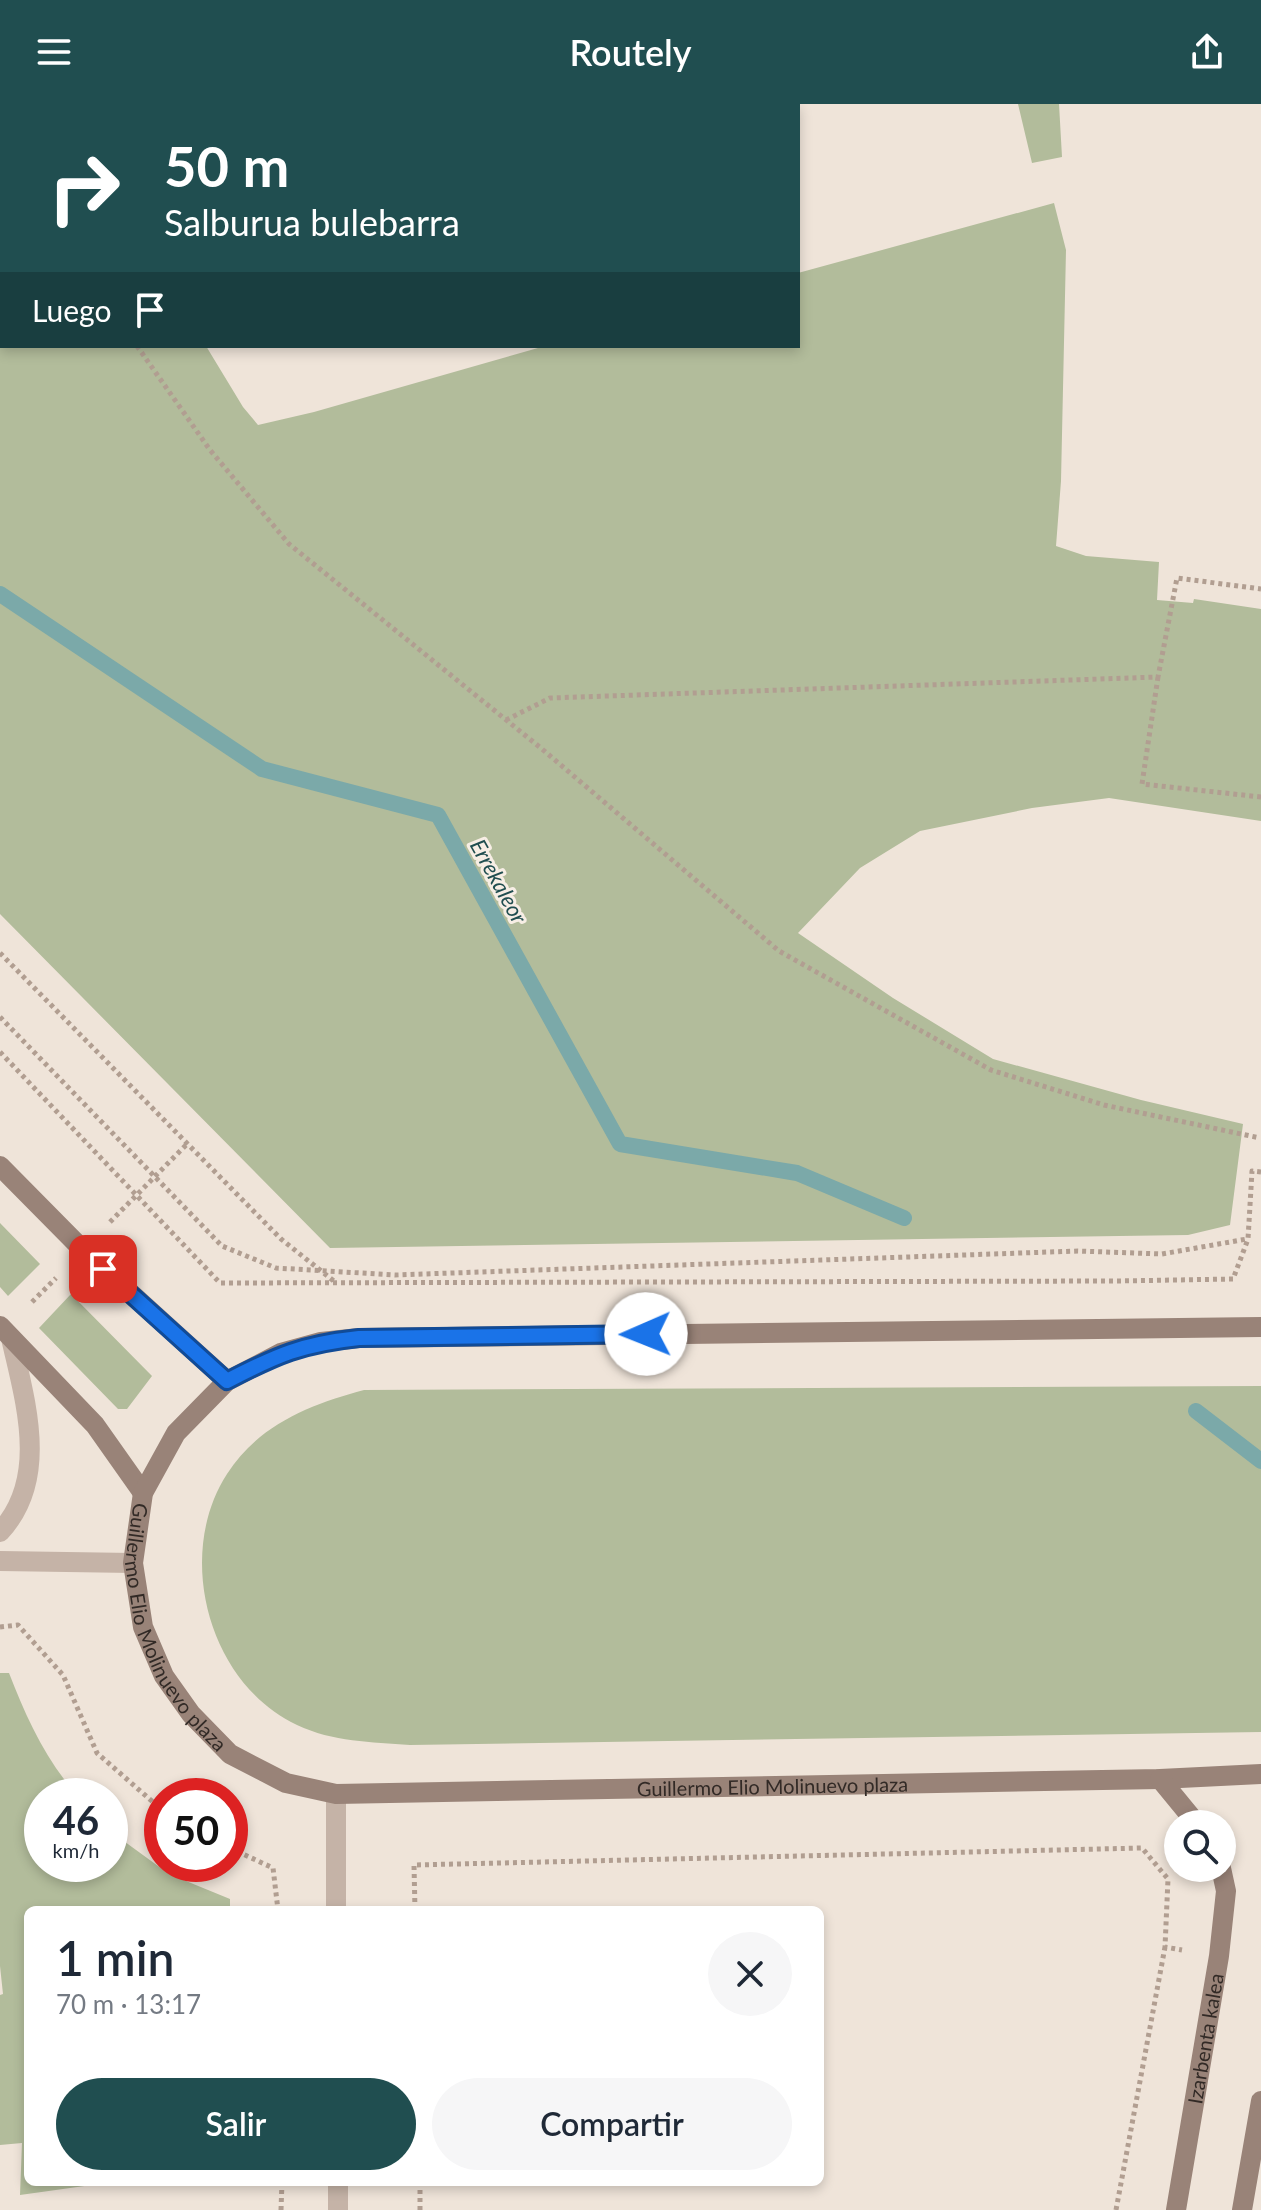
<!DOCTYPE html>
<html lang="es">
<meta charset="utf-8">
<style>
body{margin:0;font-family:Lato,sans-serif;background:#f6f6f7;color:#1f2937;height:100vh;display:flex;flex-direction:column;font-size:30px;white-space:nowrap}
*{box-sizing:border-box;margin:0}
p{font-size:26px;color:#747a83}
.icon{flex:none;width:44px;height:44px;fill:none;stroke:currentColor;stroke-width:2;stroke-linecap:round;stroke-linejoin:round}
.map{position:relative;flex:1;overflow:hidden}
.side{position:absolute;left:24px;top:1802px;width:800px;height:280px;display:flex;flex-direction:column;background:#fff;border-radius:12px;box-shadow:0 4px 12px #0003}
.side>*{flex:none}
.banner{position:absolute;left:0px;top:0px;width:800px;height:244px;box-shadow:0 4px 12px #0003;background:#204e50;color:#fff;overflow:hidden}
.tools{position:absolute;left:1164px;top:1706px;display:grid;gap:16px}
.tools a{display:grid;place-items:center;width:72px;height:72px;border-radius:50%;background:#fff;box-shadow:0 4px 12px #0003;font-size:40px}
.speed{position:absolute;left:24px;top:1674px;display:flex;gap:16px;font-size:40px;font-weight:700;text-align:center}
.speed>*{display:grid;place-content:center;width:104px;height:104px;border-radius:50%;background:#fff;box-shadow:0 4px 12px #0003;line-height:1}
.speed small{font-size:20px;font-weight:400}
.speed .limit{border:12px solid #d22;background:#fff;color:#111}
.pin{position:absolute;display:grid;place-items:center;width:68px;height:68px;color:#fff;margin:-34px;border-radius:16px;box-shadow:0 4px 12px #0006}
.me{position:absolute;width:88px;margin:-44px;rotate:269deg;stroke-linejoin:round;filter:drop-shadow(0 0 6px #0008)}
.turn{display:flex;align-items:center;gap:28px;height:168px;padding:0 32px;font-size:36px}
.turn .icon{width:104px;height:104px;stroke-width:2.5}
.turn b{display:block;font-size:56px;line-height:68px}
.then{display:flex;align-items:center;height:76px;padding:0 32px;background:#0003;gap:16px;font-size:30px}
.round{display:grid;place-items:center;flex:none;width:84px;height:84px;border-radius:42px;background:#f6f6f7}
.summary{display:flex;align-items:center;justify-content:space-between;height:136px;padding:0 32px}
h1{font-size:48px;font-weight:600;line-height:60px}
.cta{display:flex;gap:16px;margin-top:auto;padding:16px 32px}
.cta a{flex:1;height:92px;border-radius:48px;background:#204e50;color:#fff;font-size:32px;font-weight:600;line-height:92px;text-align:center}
.cta a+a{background:#f6f6f7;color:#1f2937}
header{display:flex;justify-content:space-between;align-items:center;height:104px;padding:0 32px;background:#204e50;color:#fff;font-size:36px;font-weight:600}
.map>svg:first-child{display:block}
.green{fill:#b2bc9b}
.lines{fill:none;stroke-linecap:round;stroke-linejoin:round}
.stream{stroke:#7ba9a9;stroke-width:16}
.path{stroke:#b19e91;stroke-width:5;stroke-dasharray:4 4;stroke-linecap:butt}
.minor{stroke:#c5b3a7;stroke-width:20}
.secondary{stroke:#998378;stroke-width:20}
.route-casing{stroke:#114b97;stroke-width:20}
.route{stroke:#1a73e8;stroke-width:14}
.labels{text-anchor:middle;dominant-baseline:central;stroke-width:6;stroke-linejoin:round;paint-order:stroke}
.street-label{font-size:20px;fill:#322a26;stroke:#f7eee5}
.water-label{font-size:22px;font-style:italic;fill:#204e50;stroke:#f7eee5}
</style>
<header><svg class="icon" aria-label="menu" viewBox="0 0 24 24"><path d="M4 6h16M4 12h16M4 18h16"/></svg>Routely<svg class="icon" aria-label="share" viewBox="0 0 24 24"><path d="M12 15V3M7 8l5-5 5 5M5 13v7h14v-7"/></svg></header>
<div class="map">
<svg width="1261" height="2106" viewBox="0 0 1261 2106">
<rect width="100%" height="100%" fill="#efe4d9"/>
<path class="green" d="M 0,0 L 79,2 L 2,2 L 2,242 L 206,242 L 243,303 L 258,321 L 314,308 L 545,242 L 798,242 L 798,169 L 1054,99 L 1066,146 L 1061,377 L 1056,442 L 1086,452 L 1159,458 L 1157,496 L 1193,499 L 1194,495 L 1261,505 L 1261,717 L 1109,694 L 1032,704 L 920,727 L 860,764 L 798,829 L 893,894 L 993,955 L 1141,996 L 1243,1020 L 1230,1121 L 1188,1131 L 330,1144 L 0,810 Z
M 1018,0 L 1059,0 L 1062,53 L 1032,59 Z
M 0,1119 L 40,1160 L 8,1192 L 0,1183 Z
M 71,1190 L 152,1272 L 127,1305 L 118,1305 L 39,1224 Z
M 1261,1282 L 1261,1628 L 410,1641 C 371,1638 333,1638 297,1621 C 209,1580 174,1452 227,1370 C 258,1321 311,1300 364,1286 Z
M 0,1569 L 9,1569 C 26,1613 46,1657 78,1692 L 42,1692 L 42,1760 L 110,1760 L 110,1727 L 169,1770 L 230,1795 L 230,1806 L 28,1806 L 28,2078 L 113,2078 L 20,2091 L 22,2039 L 0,2041 L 0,1891 L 3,1890 L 0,1862 Z"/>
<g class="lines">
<path class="stream" d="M 0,490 L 262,665 L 438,711 L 620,1040 L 797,1069 L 904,1114
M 1196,1307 L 1261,1357"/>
<path class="path" d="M 13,0 L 15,2
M 0,48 L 2,51
M 137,242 L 210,346 L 289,440 L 542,645 L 779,847 L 991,966 L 1104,1001 L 1260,1034
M 1158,573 L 1142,680 L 1261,693
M 506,616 L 550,594 L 1158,573 L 1177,474 L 1261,485
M 0,849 L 281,1135 L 335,1178
M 0,913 L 222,1142 L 276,1164 L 395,1171 L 1078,1147 L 1162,1150 L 1247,1135
M 0,948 L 220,1179 L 1117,1177 L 1233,1175 L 1248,1135 L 1252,1067 L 1261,1068
M 110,1118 L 187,1040
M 32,1198 L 56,1174
M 0,1523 L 18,1521 L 63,1571 L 97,1649 L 162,1706
M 230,1744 L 273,1764 L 278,1806
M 415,1806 L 414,1761 L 1142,1744 L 1168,1775 L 1165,1843 L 1182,1846
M 420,2078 L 420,2106
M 281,2106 L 282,2078
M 1116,2106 L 1165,1843"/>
<path class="minor" d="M 288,2 L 293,0
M 0,1428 C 50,1374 25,1297 11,1234
M 0,1457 L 133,1459
M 336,1806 L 336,1690
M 338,2078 L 338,2106"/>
<g class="secondary">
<path d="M 0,1062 L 83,1146 L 227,1277"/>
<path d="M 0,1222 L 95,1321 L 143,1389"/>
<path id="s1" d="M 1261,1223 L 359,1234 L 321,1238 L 281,1249 L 227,1277 L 176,1329 L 143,1389 L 133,1459 L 143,1523 L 164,1572 L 191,1610 L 230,1650 L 286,1679 L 336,1690 L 1160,1675 L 1261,1670"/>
<path d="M 1160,1675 L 1197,1720"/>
<path id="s2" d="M 1176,2106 L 1219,1852 L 1226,1787 L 1221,1764"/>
<path d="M 1242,2106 L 1261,1997"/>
</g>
</g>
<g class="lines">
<g class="route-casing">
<path id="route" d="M 103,1165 L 227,1277 C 277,1251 302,1240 359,1234 L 646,1230"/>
</g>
<use href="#route" class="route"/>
</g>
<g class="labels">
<g class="street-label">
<text stroke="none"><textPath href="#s1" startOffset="1330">Guillermo Elio Molinuevo plaza</textPath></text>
<text stroke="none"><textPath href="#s1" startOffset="2026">Guillermo Elio Molinuevo plaza</textPath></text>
<text stroke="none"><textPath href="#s2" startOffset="174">Izarbenta kalea</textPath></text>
</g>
<g class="water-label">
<text transform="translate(499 777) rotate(61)">Errekaleor</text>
</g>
</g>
</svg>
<div class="tools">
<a><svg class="icon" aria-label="search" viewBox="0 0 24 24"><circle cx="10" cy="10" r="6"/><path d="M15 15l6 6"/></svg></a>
</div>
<div class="speed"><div>46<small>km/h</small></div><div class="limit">50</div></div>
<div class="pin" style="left:103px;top:1165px;background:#d93025"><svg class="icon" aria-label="arrive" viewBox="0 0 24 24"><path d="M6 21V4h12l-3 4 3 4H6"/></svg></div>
<svg class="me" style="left:646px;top:1230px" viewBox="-20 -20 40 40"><circle r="19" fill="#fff"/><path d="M0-13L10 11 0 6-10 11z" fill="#1a73e8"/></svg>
<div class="banner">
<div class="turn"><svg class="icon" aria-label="right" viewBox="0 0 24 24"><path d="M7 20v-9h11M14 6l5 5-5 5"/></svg><div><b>50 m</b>Salburua bulebarra</div></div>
<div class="then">Luego<svg class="icon" aria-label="arrive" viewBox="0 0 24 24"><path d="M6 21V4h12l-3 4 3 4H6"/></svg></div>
</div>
<section class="side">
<div class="summary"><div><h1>1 min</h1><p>70 m · 13:17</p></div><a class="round"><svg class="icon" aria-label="close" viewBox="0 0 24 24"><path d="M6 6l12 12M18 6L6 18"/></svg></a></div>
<div class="cta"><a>Salir</a><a>Compartir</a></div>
</section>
</div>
